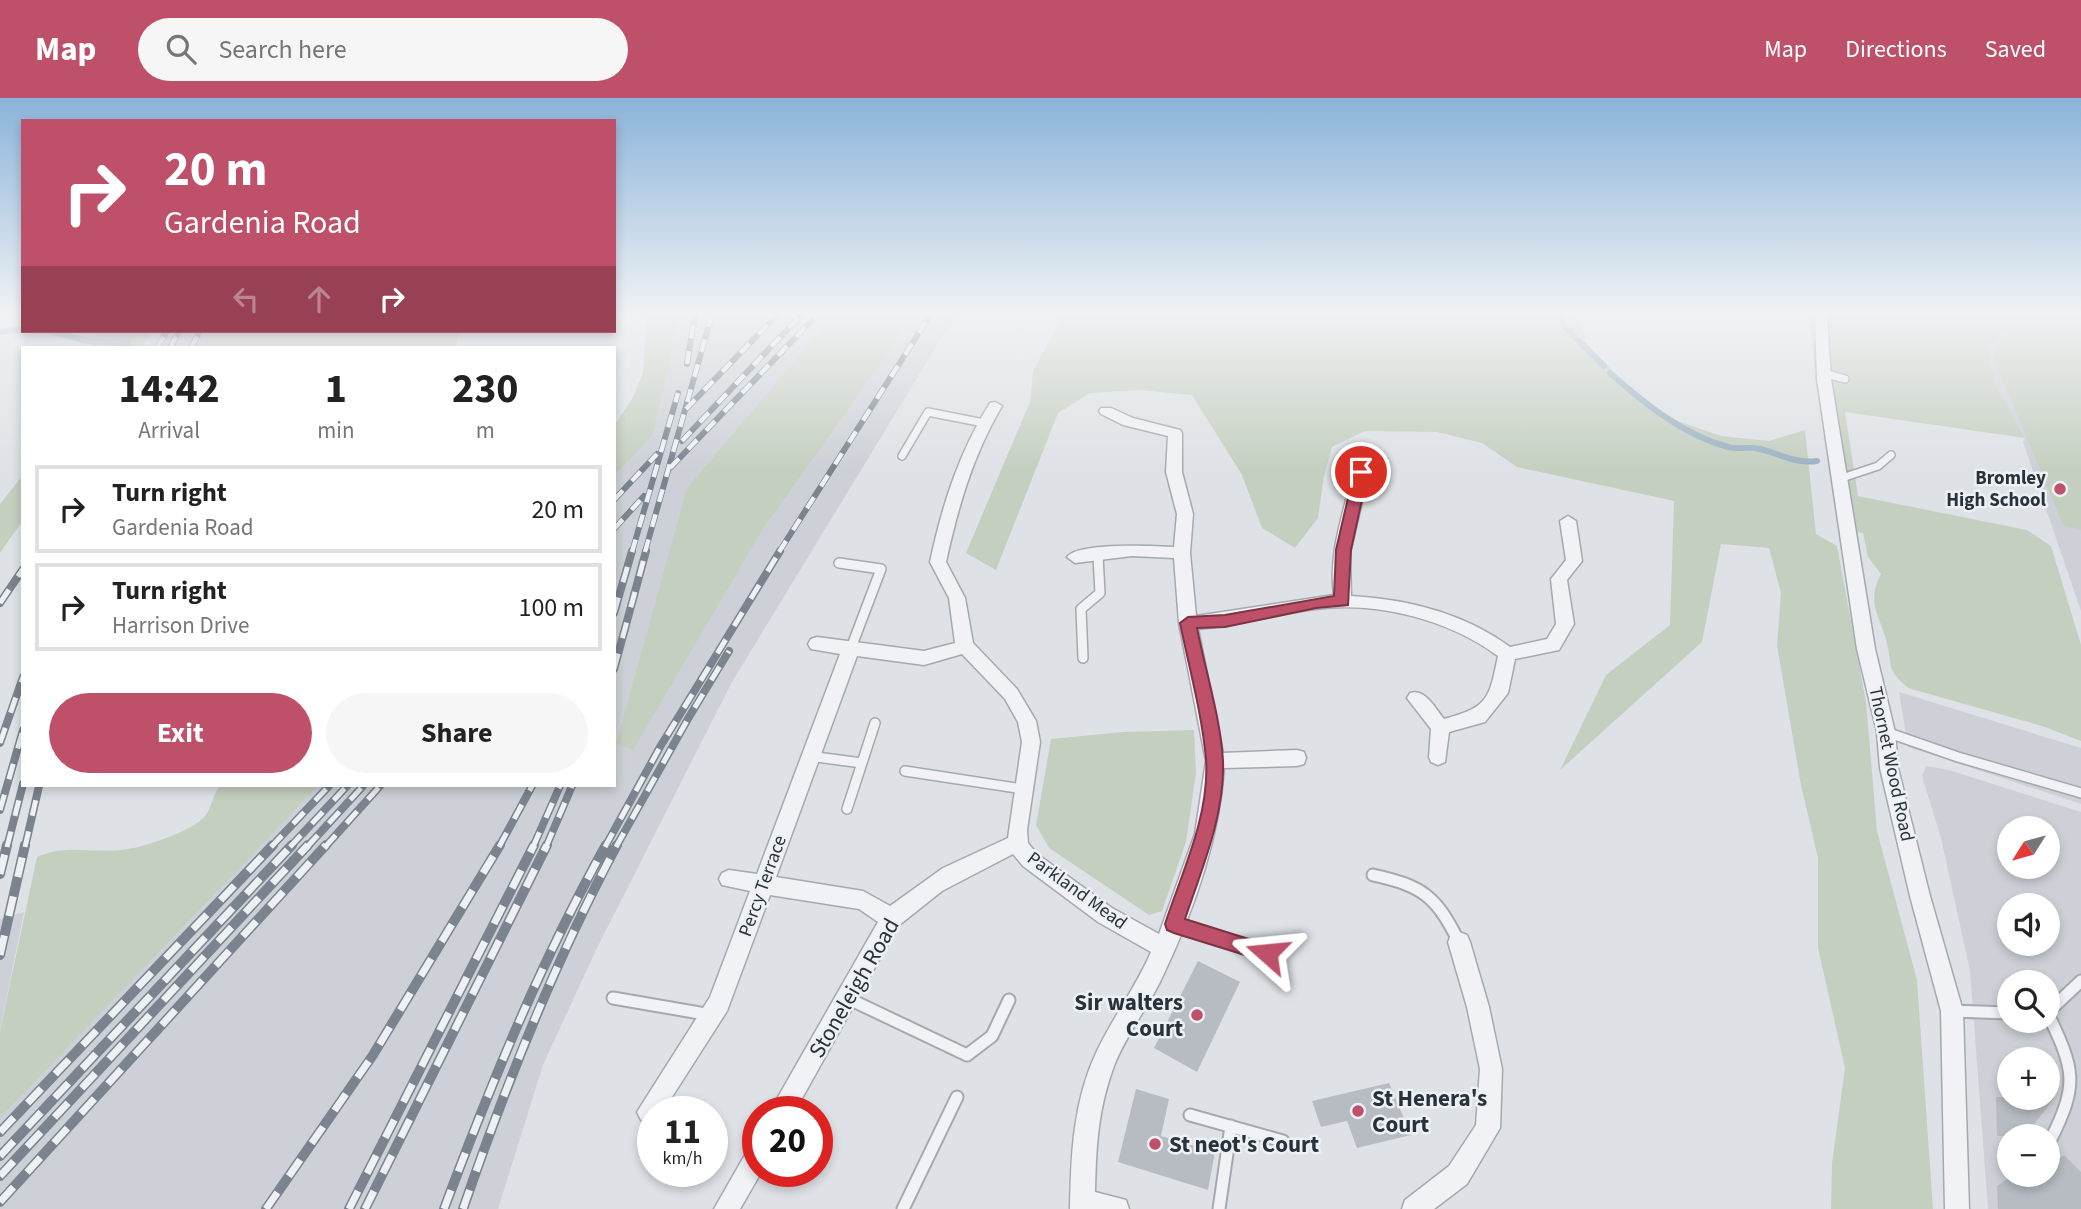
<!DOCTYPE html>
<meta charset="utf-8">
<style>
body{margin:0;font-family:"Source Sans 3",sans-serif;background:#f6f6f6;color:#222;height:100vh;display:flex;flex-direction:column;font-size:26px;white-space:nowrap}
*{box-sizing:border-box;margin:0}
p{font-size:23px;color:#767676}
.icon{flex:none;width:38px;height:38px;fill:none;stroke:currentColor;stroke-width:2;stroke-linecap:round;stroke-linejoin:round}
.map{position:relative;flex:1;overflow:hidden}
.panel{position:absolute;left:21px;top:248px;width:595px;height:441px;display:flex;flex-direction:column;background:#fff;border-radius:0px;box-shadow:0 4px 10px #0003}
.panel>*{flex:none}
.top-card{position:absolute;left:21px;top:21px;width:595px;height:214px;border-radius:0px;box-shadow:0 4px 10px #0003;background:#bf506a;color:#fff;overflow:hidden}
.needle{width:46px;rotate:233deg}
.buttons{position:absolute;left:1997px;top:718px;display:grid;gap:14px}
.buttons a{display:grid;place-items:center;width:63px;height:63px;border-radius:50%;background:#fff;box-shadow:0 4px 10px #0003;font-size:35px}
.speed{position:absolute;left:637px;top:998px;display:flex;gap:14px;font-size:35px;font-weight:700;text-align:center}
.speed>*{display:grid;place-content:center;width:91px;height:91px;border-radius:50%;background:#fff;box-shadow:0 4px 10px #0003;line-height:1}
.speed small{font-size:18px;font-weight:400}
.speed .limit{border:10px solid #d22;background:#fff;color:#111}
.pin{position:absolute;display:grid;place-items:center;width:60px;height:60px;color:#fff;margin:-30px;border:4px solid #fff;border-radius:50%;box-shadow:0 2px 7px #0007}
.me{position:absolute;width:77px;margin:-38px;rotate:288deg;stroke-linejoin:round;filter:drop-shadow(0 0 5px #0008)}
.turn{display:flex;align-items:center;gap:24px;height:147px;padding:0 28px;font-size:32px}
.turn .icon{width:91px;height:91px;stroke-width:2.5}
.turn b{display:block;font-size:49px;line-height:60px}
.lanes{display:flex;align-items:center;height:66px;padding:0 28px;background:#0003;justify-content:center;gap:35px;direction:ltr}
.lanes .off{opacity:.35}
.eta{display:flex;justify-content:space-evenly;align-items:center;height:119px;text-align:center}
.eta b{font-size:42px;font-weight:700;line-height:49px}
.cta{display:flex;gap:14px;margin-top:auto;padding:14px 28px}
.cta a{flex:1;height:80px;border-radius:42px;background:#bf506a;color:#fff;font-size:28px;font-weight:700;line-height:80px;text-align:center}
.cta a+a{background:#f6f6f6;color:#222}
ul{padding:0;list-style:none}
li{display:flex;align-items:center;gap:21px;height:88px;margin:0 14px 10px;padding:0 14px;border:4px solid #e0e0e0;border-radius:0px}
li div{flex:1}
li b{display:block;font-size:26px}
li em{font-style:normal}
header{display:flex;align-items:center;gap:42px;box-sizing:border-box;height:98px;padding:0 35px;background:#bf506a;color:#fff}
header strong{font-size:33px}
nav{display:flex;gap:38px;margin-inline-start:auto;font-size:24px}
.search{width:490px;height:63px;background:#f6f6f6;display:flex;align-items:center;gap:18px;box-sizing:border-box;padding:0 24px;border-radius:38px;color:#767676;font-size:26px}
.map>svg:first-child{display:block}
.built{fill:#cdd1d7;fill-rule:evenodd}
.green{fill:#c5cfc0}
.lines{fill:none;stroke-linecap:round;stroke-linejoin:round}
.stream{stroke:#9db2c3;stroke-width:6}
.building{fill:#b6bcc2}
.service-far2-casing{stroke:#a4a9af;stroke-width:10}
.service-far1-casing{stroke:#a4a9af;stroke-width:12}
.service-casing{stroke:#a4a9af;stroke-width:15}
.minor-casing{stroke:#a4a9af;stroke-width:3}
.service-far2{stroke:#f1f2f5;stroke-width:7}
.service-far1{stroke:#f1f2f5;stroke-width:9}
.service{stroke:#f1f2f5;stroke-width:11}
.minor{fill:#f1f2f5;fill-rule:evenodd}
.rail-far2-casing{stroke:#7a838e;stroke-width:6}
.rail-far1-casing{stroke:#7a838e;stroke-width:8}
.rail-casing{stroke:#7a838e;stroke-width:10}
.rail-far2{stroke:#edf1f4;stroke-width:4.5;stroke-dasharray:13;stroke-linecap:butt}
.rail-far1{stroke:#edf1f4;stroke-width:5;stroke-dasharray:16;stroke-linecap:butt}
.rail{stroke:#edf1f4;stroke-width:7;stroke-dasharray:20;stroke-linecap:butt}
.route{fill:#bf506a;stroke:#7c3445;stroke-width:2}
.poi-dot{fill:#bf506a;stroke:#edf1f4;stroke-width:2.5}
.labels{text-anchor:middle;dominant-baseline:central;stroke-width:5;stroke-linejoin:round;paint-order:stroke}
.poi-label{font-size:19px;font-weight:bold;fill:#29313b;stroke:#edf1f4;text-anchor:end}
.street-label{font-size:19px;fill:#29313b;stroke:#edf1f4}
.near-street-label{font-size:23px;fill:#29313b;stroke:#edf1f4}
.near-poi-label{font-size:23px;font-weight:bold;fill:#29313b;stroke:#edf1f4;text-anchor:start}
</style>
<header>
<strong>Map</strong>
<div class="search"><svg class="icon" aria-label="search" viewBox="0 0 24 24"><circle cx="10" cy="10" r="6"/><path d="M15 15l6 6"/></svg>Search here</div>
<nav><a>Map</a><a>Directions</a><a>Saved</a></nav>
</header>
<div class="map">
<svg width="2081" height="1111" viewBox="0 0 2081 1111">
<rect width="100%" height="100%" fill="#dee2e6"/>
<path class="built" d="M 666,216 L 956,216 L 732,584 L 596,852 L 543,967 L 498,1111 L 0,1111 L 0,988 L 293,688 L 614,688 L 614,359 Z
M 2029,216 L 2081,216 L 2081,513 L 2023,344 L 2025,340 L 1996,288 L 1988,250 L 1999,238 Z
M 160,233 L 209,233 L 201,250 L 150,250 Z
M 1899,594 L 2081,650 L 2081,706 L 1908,649 Z
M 1926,668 L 1949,672 L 2081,714 L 2081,1111 L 1988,1111 L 1970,873 L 1941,740 L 1922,678 ZM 2009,730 L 2048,730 L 2048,768 L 2009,768 ZM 2009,807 L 2048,807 L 2048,845 L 2009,845 ZM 2009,884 L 2048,884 L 2048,922 L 2009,922 ZM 2009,961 L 2048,961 L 2048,999 L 2009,999 ZM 2009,1038 L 2048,1038 L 2048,1076 L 2009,1076 Z
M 24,814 L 1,927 L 0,933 L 0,821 Z"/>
<path class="green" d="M 647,216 L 677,216 L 670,264 L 652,338 L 614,378 L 614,328 L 632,301 L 643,275 Z
M 835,216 L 913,216 L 878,269 L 761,434 L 633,652 L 616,646 L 687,390 Z
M 1064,216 L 1573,216 L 1583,232 L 1586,244 L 1622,283 L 1669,320 L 1721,338 L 1769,343 L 1805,332 L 1816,436 L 1837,448 L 1866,604 L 1877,733 L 1917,882 L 1933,1111 L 1831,1111 L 1832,1065 L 1845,970 L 1818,850 L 1818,760 L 1801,687 L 1777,548 L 1781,495 L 1769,450 L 1721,446 L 1702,544 L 1560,672 L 1606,577 L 1670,527 L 1674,403 L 1517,369 L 1482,345 L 1437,334 L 1365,333 L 1332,349 L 1324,378 L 1318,420 L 1295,450 L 1262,430 L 1242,377 L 1192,297 L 1140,292 L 1090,295 L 1058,315 L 996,472 L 966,455 L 1030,304 L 1033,273 Z
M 1809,216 L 2029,216 L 1999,238 L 1988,250 L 1996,288 L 2025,340 L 1845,314 L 1858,398 L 2027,432 L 2051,448 L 2081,547 L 2081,643 L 2045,629 L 1908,590 C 1886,570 1893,571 1887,546 C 1881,518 1865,506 1881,476 L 1868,459 L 1863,435 L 1839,431 L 1815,275 Z
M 2034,216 L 2081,216 L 2081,432 L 2063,427 L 1992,256 L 2009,233 Z
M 97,233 L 153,233 L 141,250 L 91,250 Z
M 209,233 L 460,233 L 455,250 L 201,250 Z
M 23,377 L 23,422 L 0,455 L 0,406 Z
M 1194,632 L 1196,675 L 1186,744 L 1162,813 L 1149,817 L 1049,750 L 1036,727 L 1051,641 L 1123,634 Z
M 220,688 L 318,688 L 0,1020 L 0,933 L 37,759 C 65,746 92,755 122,752 C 142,750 194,733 206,717 C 212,708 213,696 220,688 Z"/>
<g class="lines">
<path class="stream" d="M 1560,216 L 1563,227 L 1604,268
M 50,233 L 88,243 L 128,245 L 130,250
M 0,234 L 23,231
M 1610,275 C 1644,305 1683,337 1728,349 C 1738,352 1749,348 1760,351 C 1781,356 1795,366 1817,363"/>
</g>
<path class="building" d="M 1198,863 L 1240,884 L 1197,974 L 1154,950 Z
M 1389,985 L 1411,1037 L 1357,1050 L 1347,1023 L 1321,1029 L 1312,1003 Z
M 1136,991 L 1169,1001 L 1161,1038 L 1215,1054 L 1208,1092 L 1118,1064 Z
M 1996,999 L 2055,999 L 2025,1038 L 1997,1038 Z
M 2048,1051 L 2058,1062 L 2064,1057 L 2081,1074 L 2081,1111 L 1998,1111 L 1997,1088 L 2015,1076 L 2048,1076 Z"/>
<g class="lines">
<g class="service-far2-casing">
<path id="service-far2" d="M 1823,275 L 1845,281
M 902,358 L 928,314 L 984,325
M 1839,381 L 1878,368 L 1891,357"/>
</g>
<g class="service-far1-casing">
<path id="service-far1" d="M 839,465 L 881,471 L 851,550
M 1083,560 L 1081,511 L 1100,495 L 1098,458
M 1886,634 L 1958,659 L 2081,695
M 809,658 L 862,665
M 905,673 L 1023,691
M 847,711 L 875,625"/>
</g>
<g class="service-casing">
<path id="service" d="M 1373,777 C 1423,788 1436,798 1459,844
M 1176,827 L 1267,855
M 613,900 L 711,917
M 847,900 L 967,957 L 992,938 L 1009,902
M 1952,913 L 2009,915
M 2048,914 L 2081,883
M 2048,916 C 2074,971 2079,985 2051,1041
M 1190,1017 L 1283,1043
M 903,1111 L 957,999
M 1219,1111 L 1231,1028"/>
</g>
<g class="minor-casing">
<path id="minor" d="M 1815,216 L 1822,216 L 1827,219 L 1831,281 L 1875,551 L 1895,634 L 1898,670 L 1930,798 L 1963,913 L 1969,1111 L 1945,1111 L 1941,913 L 1910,798 L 1880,670 L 1877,634 L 1857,551 L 1817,281 Z
M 995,304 L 1002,308 C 973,357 958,409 946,464 L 965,500 L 973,545 L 1017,591 L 1036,623 L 1040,644 L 1027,732 L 1028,745 L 1037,756 L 1112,810 L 1159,836 L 1195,736 L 1206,663 L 1179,525 L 1174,460 L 1132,458 L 1075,465 L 1067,459 C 1078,444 1155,448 1174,449 L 1177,416 L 1166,374 L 1168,338 L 1123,327 L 1101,316 L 1099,313 L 1101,310 L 1111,310 L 1133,320 L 1180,332 L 1182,335 L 1182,374 L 1193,416 L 1190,455 L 1196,518 L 1334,497 C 1328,455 1344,414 1353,374 L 1361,369 L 1369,374 L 1350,455 L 1351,498 C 1406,501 1464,515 1510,549 L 1547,541 L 1556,526 L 1551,481 L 1566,462 L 1560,423 L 1568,418 L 1576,423 L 1582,463 L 1567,482 L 1574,526 L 1559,552 L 1515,561 L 1508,595 L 1485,624 L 1449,634 L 1445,664 L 1438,667 L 1431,664 L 1429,659 L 1431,631 L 1407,600 L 1410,595 C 1425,590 1435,610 1444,621 C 1488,609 1489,602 1498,558 C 1448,521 1376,503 1315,511 C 1276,516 1238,528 1198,531 L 1223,655 L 1297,652 L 1304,654 L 1306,660 L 1304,666 L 1297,668 L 1224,670 C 1219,743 1192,818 1160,884 C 1146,912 1125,939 1114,968 C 1098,1011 1096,1048 1095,1094 L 1126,1102 L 1129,1111 L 1070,1111 C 1071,1057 1073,1003 1097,953 C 1113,919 1136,889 1151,854 L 1098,824 L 1023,768 L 1013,756 L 942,793 L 898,828 L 795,1013 L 770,1013 L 878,824 L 859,811 L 770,797 L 727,913 L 663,1013 L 653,1013 L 653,1024 L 649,1026 L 641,1022 L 637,1014 L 710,899 L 750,793 L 722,787 L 719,781 L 722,775 L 729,772 L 757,776 L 840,556 L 811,551 L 808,546 L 811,541 L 817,539 L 924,553 L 955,545 L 949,500 L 930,464 C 942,408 959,354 990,305 ZM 962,556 L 1005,601 L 1018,624 L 1022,644 L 1008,740 L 943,770 L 890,808 L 863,793 L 776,779 L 857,558 L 924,567 Z
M 1459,834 L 1467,837 L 1470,844 L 1489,909 L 1502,971 L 1500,1030 L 1467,1086 L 1434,1111 L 1402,1111 L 1405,1102 L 1449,1068 L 1476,1027 L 1480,971 L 1467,909 L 1448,844 L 1451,837 Z
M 758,1044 L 758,1073 L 762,1073 L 740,1111 L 714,1111 L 750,1048 Z"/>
</g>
<use href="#service-far2" class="service-far2"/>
<use href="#service-far1" class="service-far1"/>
<use href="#service" class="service"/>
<use href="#minor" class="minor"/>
<g class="rail-far2-casing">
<path id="rail-far2" d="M 157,250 L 167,233
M 170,250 L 179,233
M 191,250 L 200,233
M 687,266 L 695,216
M 686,311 L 778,216
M 682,343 L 802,216
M 670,370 L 818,216
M 614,402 L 657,356
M 614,431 L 644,398
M 632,454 L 678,295
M 645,454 L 712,216
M 779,454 L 931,216"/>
</g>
<g class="rail-far1-casing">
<path id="rail-far1" d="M 0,505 L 23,471
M 614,515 L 632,453
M 614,571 L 646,453
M 0,645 L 23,579
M 0,712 L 23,632
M 7,749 L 23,686
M 25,749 L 39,688
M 271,749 L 329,688
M 290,749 L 347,688
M 307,749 L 363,688
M 325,749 L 380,688
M 499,749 L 532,688
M 533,749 L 560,688
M 546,749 L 572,688
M 605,749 L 660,649 L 780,453
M 616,749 L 689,619 L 729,553"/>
</g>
<g class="rail-casing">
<path id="rail" d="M 0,776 L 7,747
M 0,857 L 25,747
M 0,1034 L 273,747
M 0,1058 L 292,747
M 0,1078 L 308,747
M 0,1104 L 326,747
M 266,1111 L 373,957 L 500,747
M 349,1111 L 534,747
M 365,1111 L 547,747
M 444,1111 C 491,986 541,863 606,747
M 463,1111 C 506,986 555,863 617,747"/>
</g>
<use href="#rail-far2" class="rail-far2"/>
<use href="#rail-far1" class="rail-far1"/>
<use href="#rail" class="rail"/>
</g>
<linearGradient id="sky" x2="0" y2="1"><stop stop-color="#8ab3d9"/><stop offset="0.58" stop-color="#f0f2f4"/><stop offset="1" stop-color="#f0f2f4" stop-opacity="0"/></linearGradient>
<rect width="2081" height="371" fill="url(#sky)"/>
<path class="route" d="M 1361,369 L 1368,374 L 1351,452 L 1348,507 L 1316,510 L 1225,529 L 1197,530 C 1205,571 1221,622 1223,663 C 1225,717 1202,770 1185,821 L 1274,849 L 1277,855 L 1274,862 L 1267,864 L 1174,835 L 1167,832 L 1165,826 C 1182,774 1210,717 1206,661 C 1202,616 1189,569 1180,525 L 1188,519 L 1225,517 L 1334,498 L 1336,452 L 1354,374 Z"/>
<g class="poi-dot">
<circle cx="2060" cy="391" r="7"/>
<circle cx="1197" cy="917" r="7"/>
<circle cx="1358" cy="1013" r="7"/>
<circle cx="1155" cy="1046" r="7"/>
</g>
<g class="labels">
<g class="poi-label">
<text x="2046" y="380">Bromley<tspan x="2046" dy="22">High School</tspan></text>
</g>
<g class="street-label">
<text transform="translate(1891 666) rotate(78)">Thornet Wood Road</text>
<text transform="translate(763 788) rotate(-70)">Percy Terrace</text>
<text transform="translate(1077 793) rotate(36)">Parkland Mead</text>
</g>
<g class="near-street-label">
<text transform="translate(854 890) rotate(-60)">Stoneleigh Road</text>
</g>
<g class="near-poi-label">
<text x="1183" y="904" text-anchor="end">Sir walters<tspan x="1183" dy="26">Court</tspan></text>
<text x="1372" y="1000">St Henera's<tspan x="1372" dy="26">Court</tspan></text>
<text x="1169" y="1046">St neot's Court</text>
</g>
</g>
</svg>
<div class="buttons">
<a><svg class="needle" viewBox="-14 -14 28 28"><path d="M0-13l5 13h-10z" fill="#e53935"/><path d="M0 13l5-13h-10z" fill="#767676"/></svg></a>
<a><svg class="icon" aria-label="sound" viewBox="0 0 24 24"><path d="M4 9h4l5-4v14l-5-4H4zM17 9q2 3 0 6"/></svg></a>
<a><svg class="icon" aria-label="search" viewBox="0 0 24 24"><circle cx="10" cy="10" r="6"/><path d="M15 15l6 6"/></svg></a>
<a>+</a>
<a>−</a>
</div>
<div class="speed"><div>11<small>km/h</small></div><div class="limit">20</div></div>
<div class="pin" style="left:1361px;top:374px;background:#d93025"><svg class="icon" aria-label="arrive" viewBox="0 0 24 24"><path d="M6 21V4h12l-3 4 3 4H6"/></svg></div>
<svg class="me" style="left:1267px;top:855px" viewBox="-20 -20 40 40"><path d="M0-17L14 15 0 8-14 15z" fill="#bf506a" stroke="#fff" stroke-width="4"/></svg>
<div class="top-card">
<div class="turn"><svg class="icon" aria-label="right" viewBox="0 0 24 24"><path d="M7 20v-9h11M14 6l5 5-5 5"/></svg><div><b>20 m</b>Gardenia Road</div></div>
<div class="lanes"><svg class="icon off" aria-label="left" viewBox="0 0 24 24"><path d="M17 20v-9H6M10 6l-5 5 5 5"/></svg><svg class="icon off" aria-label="ahead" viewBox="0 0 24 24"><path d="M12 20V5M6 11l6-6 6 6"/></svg><svg class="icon" aria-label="right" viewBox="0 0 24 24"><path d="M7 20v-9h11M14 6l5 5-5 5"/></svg></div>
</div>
<section class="panel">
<div class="eta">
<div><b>14:42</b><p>Arrival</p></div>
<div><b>1</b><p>min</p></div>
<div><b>230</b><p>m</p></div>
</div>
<ul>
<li><svg class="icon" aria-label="right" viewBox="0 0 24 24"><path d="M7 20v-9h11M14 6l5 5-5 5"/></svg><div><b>Turn right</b><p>Gardenia Road</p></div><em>20 m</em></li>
<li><svg class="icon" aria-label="right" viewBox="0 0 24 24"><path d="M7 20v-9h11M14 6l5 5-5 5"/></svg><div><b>Turn right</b><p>Harrison Drive</p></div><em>100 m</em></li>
</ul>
<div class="cta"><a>Exit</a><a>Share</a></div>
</section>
</div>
